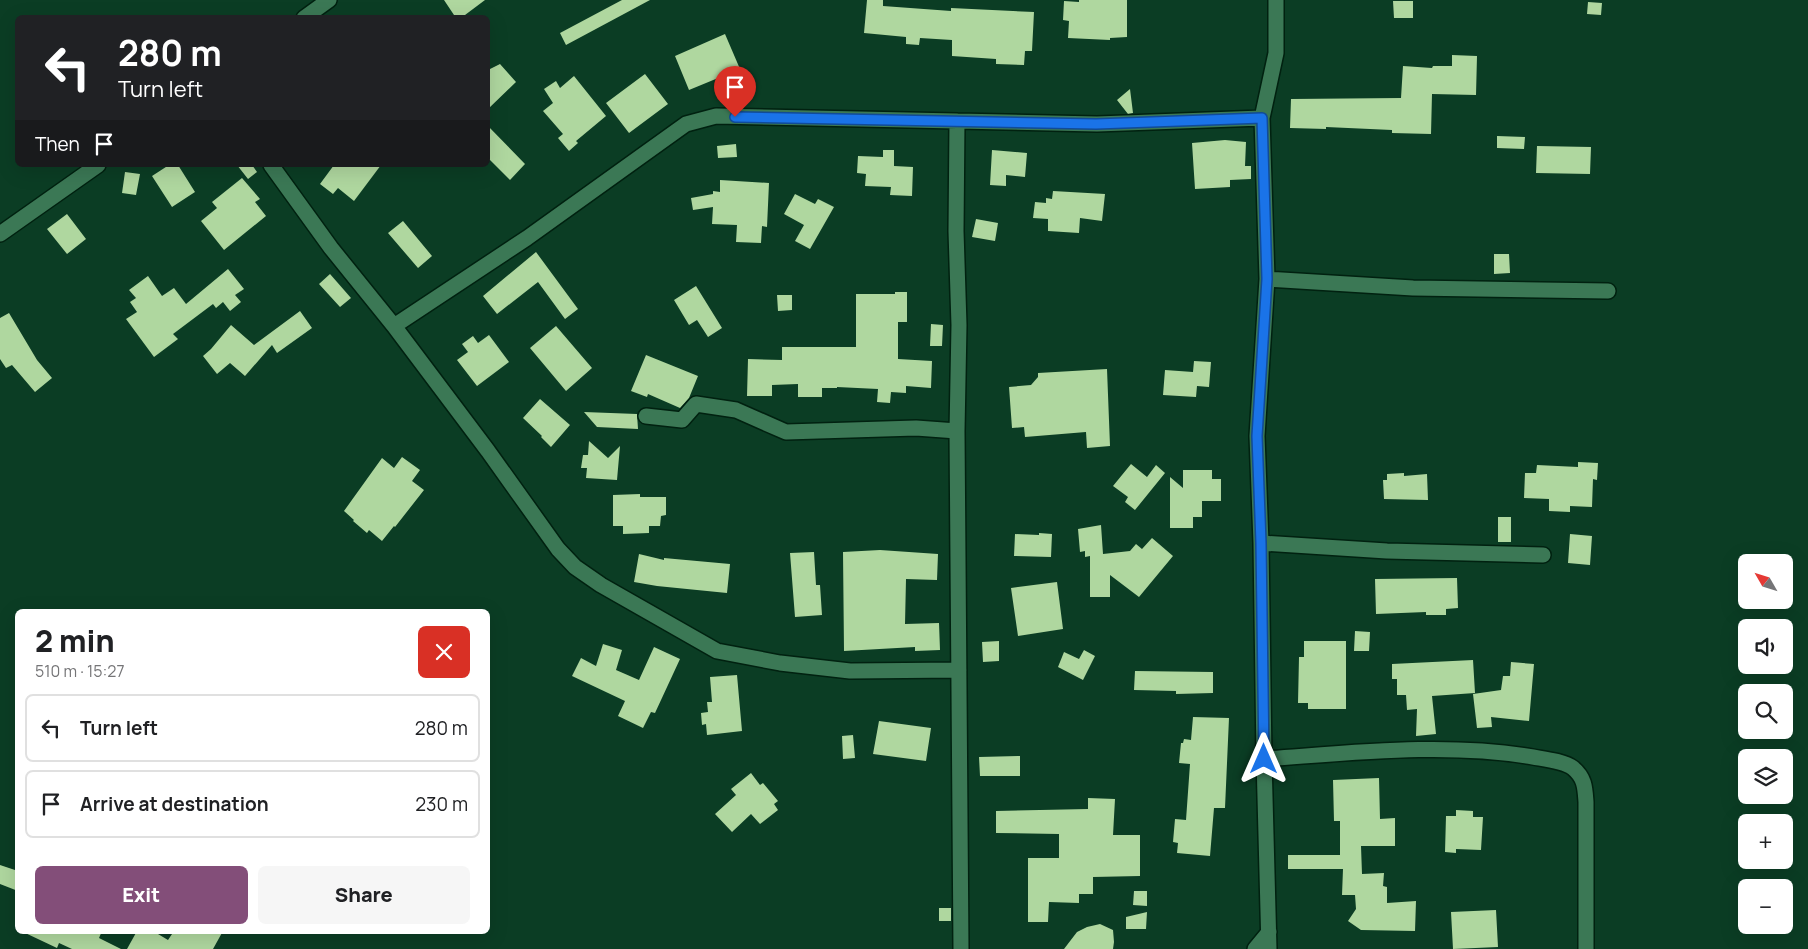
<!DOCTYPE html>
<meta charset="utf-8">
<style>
body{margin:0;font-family:Manrope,sans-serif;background:#f6f6f6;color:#202124;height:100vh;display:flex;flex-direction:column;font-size:19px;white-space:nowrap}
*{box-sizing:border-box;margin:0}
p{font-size:16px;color:#757577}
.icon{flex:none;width:28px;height:28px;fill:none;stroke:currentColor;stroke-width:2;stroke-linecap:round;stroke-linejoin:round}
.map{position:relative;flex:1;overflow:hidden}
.drawer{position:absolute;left:15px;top:609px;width:475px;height:325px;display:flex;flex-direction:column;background:#fff;border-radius:8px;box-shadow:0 5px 20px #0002}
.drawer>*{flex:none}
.guide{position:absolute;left:15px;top:15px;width:475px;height:152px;border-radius:8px;box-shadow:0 5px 20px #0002;background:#202124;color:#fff;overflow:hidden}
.needle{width:32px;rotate:309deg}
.buttons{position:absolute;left:1738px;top:554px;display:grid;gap:10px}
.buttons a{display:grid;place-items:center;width:55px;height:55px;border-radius:8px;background:#fff;box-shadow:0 5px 20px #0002;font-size:25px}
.pin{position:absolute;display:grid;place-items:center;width:42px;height:42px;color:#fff;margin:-51px -21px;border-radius:50% 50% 50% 0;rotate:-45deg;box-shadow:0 0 5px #0007}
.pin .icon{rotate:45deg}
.me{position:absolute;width:55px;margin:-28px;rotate:0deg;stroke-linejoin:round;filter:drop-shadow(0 0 4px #0008)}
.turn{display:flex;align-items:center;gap:18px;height:105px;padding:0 20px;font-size:22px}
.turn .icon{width:65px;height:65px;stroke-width:2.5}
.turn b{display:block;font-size:35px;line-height:42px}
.then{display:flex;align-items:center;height:48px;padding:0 20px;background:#0003;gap:10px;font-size:19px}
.round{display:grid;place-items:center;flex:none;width:52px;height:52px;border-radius:8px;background:#f6f6f6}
.overview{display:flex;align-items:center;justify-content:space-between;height:85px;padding:0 20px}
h1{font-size:30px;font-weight:800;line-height:38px}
.primary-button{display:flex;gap:10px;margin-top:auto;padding:10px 20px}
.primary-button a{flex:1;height:58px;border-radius:8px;background:#834e79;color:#fff;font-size:20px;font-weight:800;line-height:58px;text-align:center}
.primary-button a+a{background:#f6f6f6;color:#202124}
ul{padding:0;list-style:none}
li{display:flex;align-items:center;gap:15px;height:68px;margin:0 10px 8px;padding:0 10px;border:2px solid #e0e0e0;border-radius:8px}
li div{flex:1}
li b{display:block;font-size:19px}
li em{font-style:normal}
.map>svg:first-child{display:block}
.building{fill:#afd79f}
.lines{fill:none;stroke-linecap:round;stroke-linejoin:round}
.minor-casing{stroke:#012110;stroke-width:18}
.minor{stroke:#3b7855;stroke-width:15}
.route-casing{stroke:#114b97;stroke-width:12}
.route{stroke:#1a73e8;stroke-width:9}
</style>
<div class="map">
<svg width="1808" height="949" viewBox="0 0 1808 949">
<rect width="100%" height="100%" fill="#0b3d24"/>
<path class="building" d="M 444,0 L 485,0 L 461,18 L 456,18 Z
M 622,0 L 650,0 L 566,45 L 560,33 Z
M 867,0 L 883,0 L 883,6 L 951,11 L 951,8 L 1034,12 L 1032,51 L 1025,51 L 1024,65 L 996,64 L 996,59 L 952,56 L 952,40 L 920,38 L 919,45 L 906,44 L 906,37 L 864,33 Z
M 1079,0 L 1127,0 L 1127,37 L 1110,38 L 1110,40 L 1068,38 L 1069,21 L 1063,20 L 1064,1 L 1079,2 Z
M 1393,1 L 1413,1 L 1413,18 L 1394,18 Z
M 1588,2 L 1602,3 L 1601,15 L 1587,14 Z
M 725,34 L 740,69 L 689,90 L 675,56 Z
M 1452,55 L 1477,56 L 1476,95 L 1432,94 L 1431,134 L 1392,133 L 1392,130 L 1326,127 L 1326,129 L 1290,128 L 1291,99 L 1401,98 L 1403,66 L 1432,68 L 1433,66 L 1452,66 Z
M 500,64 L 516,82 L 488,109 L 488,70 Z
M 645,74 L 668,104 L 629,133 L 606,103 Z
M 574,76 L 606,116 L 576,141 L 578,143 L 569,151 L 558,138 L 563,134 L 543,111 L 553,103 L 544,89 L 556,81 L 560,88 Z
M 1130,89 L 1133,113 L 1128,114 L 1117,100 Z
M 488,126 L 525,164 L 510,180 L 488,158 Z
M 1497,136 L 1525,137 L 1524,149 L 1497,148 Z
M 1225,140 L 1246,142 L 1245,166 L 1251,166 L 1251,179 L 1230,180 L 1230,187 L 1195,189 L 1192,143 Z
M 736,144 L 737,157 L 718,158 L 717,146 Z
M 1537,146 L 1591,147 L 1590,174 L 1536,173 Z
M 883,150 L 894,150 L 894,166 L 913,167 L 912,196 L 890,195 L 891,187 L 865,186 L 866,174 L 857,173 L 858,156 L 883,157 Z
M 992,150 L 1027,153 L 1025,177 L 1006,175 L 1006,186 L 990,185 Z
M 169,165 L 178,165 L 195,192 L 172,207 L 152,176 Z
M 237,165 L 252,165 L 257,172 L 248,179 Z
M 334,165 L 381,165 L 354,201 L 338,188 L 333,194 L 320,184 Z
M 125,172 L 140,174 L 136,195 L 122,193 Z
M 242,178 L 260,199 L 255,202 L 266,216 L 224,250 L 201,221 L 217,208 L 212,202 Z
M 720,180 L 769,183 L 767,227 L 762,226 L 761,243 L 736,242 L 737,225 L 712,224 L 713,207 L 693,210 L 691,198 L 713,194 L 713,191 L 720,192 Z
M 1053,191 L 1105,194 L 1102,221 L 1080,218 L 1079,233 L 1048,231 L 1048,219 L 1033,218 L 1035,202 L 1046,203 L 1046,198 L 1052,199 Z
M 795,194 L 815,204 L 818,199 L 834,207 L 810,249 L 795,241 L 804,225 L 784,214 Z
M 67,214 L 86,239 L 67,254 L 47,229 Z
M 976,219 L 998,223 L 995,241 L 972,237 Z
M 403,221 L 432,256 L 418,268 L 388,233 Z
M 536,252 L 578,309 L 565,319 L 538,282 L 497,314 L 483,296 Z
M 1494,254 L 1509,254 L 1510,273 L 1494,274 Z
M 228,269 L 244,289 L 235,295 L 241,302 L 230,311 L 223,302 L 216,308 L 213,304 L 173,334 L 178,339 L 154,357 L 126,319 L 137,312 L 130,302 L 136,298 L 129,290 L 148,276 L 162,296 L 174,288 L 186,304 Z
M 330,274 L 351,298 L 340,307 L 319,284 Z
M 696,286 L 722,328 L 708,337 L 697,320 L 689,325 L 674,300 Z
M 895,292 L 907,292 L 907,322 L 898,322 L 898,359 L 932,361 L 931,388 L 906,386 L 906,393 L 891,392 L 890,403 L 877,402 L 878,389 L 837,387 L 837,388 L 822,388 L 822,397 L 798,397 L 798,384 L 772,385 L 772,396 L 747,396 L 748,359 L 782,360 L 782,347 L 856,347 L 856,294 L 895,294 Z
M 777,295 L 792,295 L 792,310 L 778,311 Z
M 300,311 L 312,328 L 277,353 L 272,345 L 245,376 L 230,363 L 217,374 L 203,356 L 211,349 L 231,325 L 254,345 Z
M 9,313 L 37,360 L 52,378 L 35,392 L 12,365 L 6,368 L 0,359 L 0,318 Z
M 931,324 L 943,325 L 942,346 L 930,346 Z
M 556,326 L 592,368 L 566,391 L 530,348 Z
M 489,335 L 509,362 L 477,386 L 457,360 L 468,352 L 462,344 L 473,336 L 478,343 Z
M 646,355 L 698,376 L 689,398 L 680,408 L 648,394 L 647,397 L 631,391 Z
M 1194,361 L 1211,362 L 1209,387 L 1197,386 L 1196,397 L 1163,395 L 1165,370 L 1193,372 Z
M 1107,369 L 1110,446 L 1087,448 L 1086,432 L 1025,437 L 1024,427 L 1012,428 L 1009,387 L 1031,385 L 1038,377 L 1038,373 Z
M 540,399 L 570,425 L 551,447 L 541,437 L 542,436 L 523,418 Z
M 584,412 L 637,414 L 638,429 L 597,427 Z
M 589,441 L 608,458 L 620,446 L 617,480 L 586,478 L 587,468 L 581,468 L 583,455 L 588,455 Z
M 402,457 L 420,470 L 412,481 L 424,490 L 395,527 L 394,526 L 382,541 L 369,530 L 367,533 L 353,521 L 354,520 L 344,511 L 382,458 L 394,468 Z
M 1578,462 L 1598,463 L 1597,480 L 1593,479 L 1592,507 L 1570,506 L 1570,512 L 1549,511 L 1549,499 L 1524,498 L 1525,473 L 1536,473 L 1537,465 L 1578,467 Z
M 1131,464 L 1147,477 L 1156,465 L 1165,473 L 1135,510 L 1125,502 L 1128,497 L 1113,486 Z
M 1183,470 L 1212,470 L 1212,479 L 1221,479 L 1221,501 L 1202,501 L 1202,517 L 1193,517 L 1193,528 L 1170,528 L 1170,477 L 1183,488 Z
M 1404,473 L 1404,476 L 1427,474 L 1428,500 L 1384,499 L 1383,480 L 1387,480 L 1387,474 Z
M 640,494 L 640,497 L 666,497 L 666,515 L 661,516 L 660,526 L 649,526 L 649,533 L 623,534 L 623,526 L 613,526 L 613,495 Z
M 1498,517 L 1511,517 L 1511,542 L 1498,542 Z
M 1101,525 L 1103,554 L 1130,551 L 1136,544 L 1142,549 L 1152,538 L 1173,556 L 1139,597 L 1110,575 L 1110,597 L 1090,597 L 1090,556 L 1085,557 L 1085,551 L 1080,552 L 1078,529 Z
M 1039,533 L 1052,534 L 1051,557 L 1014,556 L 1015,534 L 1039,535 Z
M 1570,534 L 1592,536 L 1590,565 L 1568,563 Z
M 880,550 L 938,554 L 937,580 L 906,579 L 905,624 L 939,623 L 940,650 L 915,651 L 915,647 L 844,651 L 843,552 Z
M 814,552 L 816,585 L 820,585 L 822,615 L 795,617 L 790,553 Z
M 639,554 L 664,560 L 664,558 L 730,564 L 727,593 L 657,586 L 634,582 Z
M 1457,578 L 1458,608 L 1446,609 L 1446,615 L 1426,615 L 1426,612 L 1376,614 L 1375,579 Z
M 1057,582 L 1063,629 L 1018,636 L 1011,588 Z
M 1355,631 L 1370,632 L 1369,651 L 1354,651 Z
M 999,641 L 999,661 L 983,662 L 982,642 Z
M 1304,641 L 1346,641 L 1346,709 L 1308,709 L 1308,703 L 1298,703 L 1299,657 L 1304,657 Z
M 603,644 L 622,650 L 616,670 L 639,680 L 654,647 L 680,659 L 655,713 L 651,712 L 643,728 L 618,716 L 625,701 L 572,676 L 581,658 L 596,666 Z
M 1084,650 L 1095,656 L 1083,680 L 1058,667 L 1064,652 L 1079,659 Z
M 1473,660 L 1475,693 L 1432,696 L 1436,734 L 1416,736 L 1417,709 L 1407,710 L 1406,695 L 1397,695 L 1397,679 L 1392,679 L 1392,664 Z
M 1511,662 L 1534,664 L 1529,721 L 1491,717 L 1492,727 L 1477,728 L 1473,694 L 1501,690 L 1503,676 L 1510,676 Z
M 1135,671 L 1213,672 L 1213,693 L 1176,694 L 1176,691 L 1134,690 Z
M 737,675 L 742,731 L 707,735 L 706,724 L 702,725 L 701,713 L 708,712 L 707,702 L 712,702 L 710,677 Z
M 1193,717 L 1229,718 L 1225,808 L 1214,808 L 1210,856 L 1177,853 L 1178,843 L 1173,842 L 1175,819 L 1186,820 L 1190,764 L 1179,763 L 1181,743 L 1183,743 L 1184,739 L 1191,740 Z
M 879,721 L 931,728 L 926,761 L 873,754 Z
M 853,735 L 855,758 L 843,759 L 842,736 Z
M 1020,756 L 1020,776 L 980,776 L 979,757 Z
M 751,773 L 760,785 L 763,783 L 778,801 L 774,804 L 778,810 L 760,824 L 751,814 L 732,832 L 715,814 L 736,795 L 731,789 Z
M 1379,778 L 1380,819 L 1395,818 L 1395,846 L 1361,846 L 1362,874 L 1384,873 L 1383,886 L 1387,887 L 1387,903 L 1416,901 L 1415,931 L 1361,930 L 1348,921 L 1356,909 L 1355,895 L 1342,895 L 1343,869 L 1288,869 L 1288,855 L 1340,855 L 1340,821 L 1334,821 L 1333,780 Z
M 1088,798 L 1115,799 L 1113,835 L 1140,835 L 1140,876 L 1093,877 L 1093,894 L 1079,894 L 1079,903 L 1049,902 L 1048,922 L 1028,922 L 1028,858 L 1059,858 L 1059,834 L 996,833 L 996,811 L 1088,809 Z
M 1456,810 L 1473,811 L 1473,817 L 1483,817 L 1481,850 L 1456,849 L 1456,853 L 1445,852 L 1446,816 L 1456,816 Z
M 0,865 L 18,871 L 18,891 L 0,884 Z
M 1134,891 L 1147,891 L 1147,906 L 1133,905 Z
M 939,908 L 951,908 L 951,921 L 939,921 Z
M 1496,910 L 1498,947 L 1453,949 L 1451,912 Z
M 1147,912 L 1146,929 L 1126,929 L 1126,917 Z
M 1100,924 L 1113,930 L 1114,942 L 1113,949 L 1064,949 L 1077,932 L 1087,927 Z
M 21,931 L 102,931 L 99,938 L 121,949 L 72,949 L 59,943 L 57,948 Z
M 137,931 L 153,931 L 168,940 L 174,931 L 223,931 L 213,949 L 127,949 Z"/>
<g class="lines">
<g class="minor-casing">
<path id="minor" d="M 304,18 L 329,0
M 957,121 L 956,231 L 959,325 L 957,431 L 961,949
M 271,165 L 331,248 L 394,326 L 488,451 L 558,549 L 575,567 L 601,585 L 717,651 L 780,663 L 850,671 L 959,670
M 0,234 L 98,165
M 1267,279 L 1413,288 L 1608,291
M 394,326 L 527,238 L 686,124 L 716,116 L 1097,124 L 1262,118
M 646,416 L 682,420 L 696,404 L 736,410 L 786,432 L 916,428 L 957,431
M 1261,543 L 1387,551 L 1543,555
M 1264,759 C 1351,753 1446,742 1533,757 C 1544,759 1564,761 1573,768 C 1585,778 1585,788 1586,802 L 1586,949
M 1255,949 L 1269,932
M 1269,949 L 1264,759 L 1261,543 L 1257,436 L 1267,279 L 1262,118 L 1276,53 L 1276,0"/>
</g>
<use href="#minor" class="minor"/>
</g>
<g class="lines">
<g class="route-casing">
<path id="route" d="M 735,117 L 1096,124 L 1262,118 L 1267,279 L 1257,436 L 1261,543 L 1264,759"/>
</g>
<use href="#route" class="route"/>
</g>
</svg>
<div class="buttons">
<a><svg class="needle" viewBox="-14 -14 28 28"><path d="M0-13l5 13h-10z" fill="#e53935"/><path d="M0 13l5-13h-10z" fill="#757577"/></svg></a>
<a><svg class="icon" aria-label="sound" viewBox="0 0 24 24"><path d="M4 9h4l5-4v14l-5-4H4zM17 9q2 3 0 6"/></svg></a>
<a><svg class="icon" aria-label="search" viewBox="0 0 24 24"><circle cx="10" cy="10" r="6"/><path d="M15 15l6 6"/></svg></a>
<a><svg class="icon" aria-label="layers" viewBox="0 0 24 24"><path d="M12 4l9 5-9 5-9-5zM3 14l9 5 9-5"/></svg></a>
<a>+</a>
<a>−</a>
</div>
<div class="pin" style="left:735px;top:117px;background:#d93025"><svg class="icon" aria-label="arrive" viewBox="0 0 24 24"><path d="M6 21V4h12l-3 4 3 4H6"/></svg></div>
<svg class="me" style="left:1264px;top:759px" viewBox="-20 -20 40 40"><path d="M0-17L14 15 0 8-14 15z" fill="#1a73e8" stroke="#fff" stroke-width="4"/></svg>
<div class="guide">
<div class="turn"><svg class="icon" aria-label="left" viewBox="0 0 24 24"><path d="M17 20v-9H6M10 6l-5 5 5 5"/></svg><div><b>280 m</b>Turn left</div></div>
<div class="then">Then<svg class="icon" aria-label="arrive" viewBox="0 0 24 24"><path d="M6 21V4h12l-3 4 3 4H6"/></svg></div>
</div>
<section class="drawer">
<div class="overview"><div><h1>2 min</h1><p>510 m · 15:27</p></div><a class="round" style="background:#d93025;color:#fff"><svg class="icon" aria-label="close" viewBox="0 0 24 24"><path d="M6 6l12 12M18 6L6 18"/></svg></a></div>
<ul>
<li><svg class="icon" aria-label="left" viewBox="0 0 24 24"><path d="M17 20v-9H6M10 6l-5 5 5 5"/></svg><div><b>Turn left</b></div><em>280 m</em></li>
<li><svg class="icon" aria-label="arrive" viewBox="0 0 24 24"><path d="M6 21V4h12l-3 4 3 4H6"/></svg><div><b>Arrive at destination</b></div><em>230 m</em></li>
</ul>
<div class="primary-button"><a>Exit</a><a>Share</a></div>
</section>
</div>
